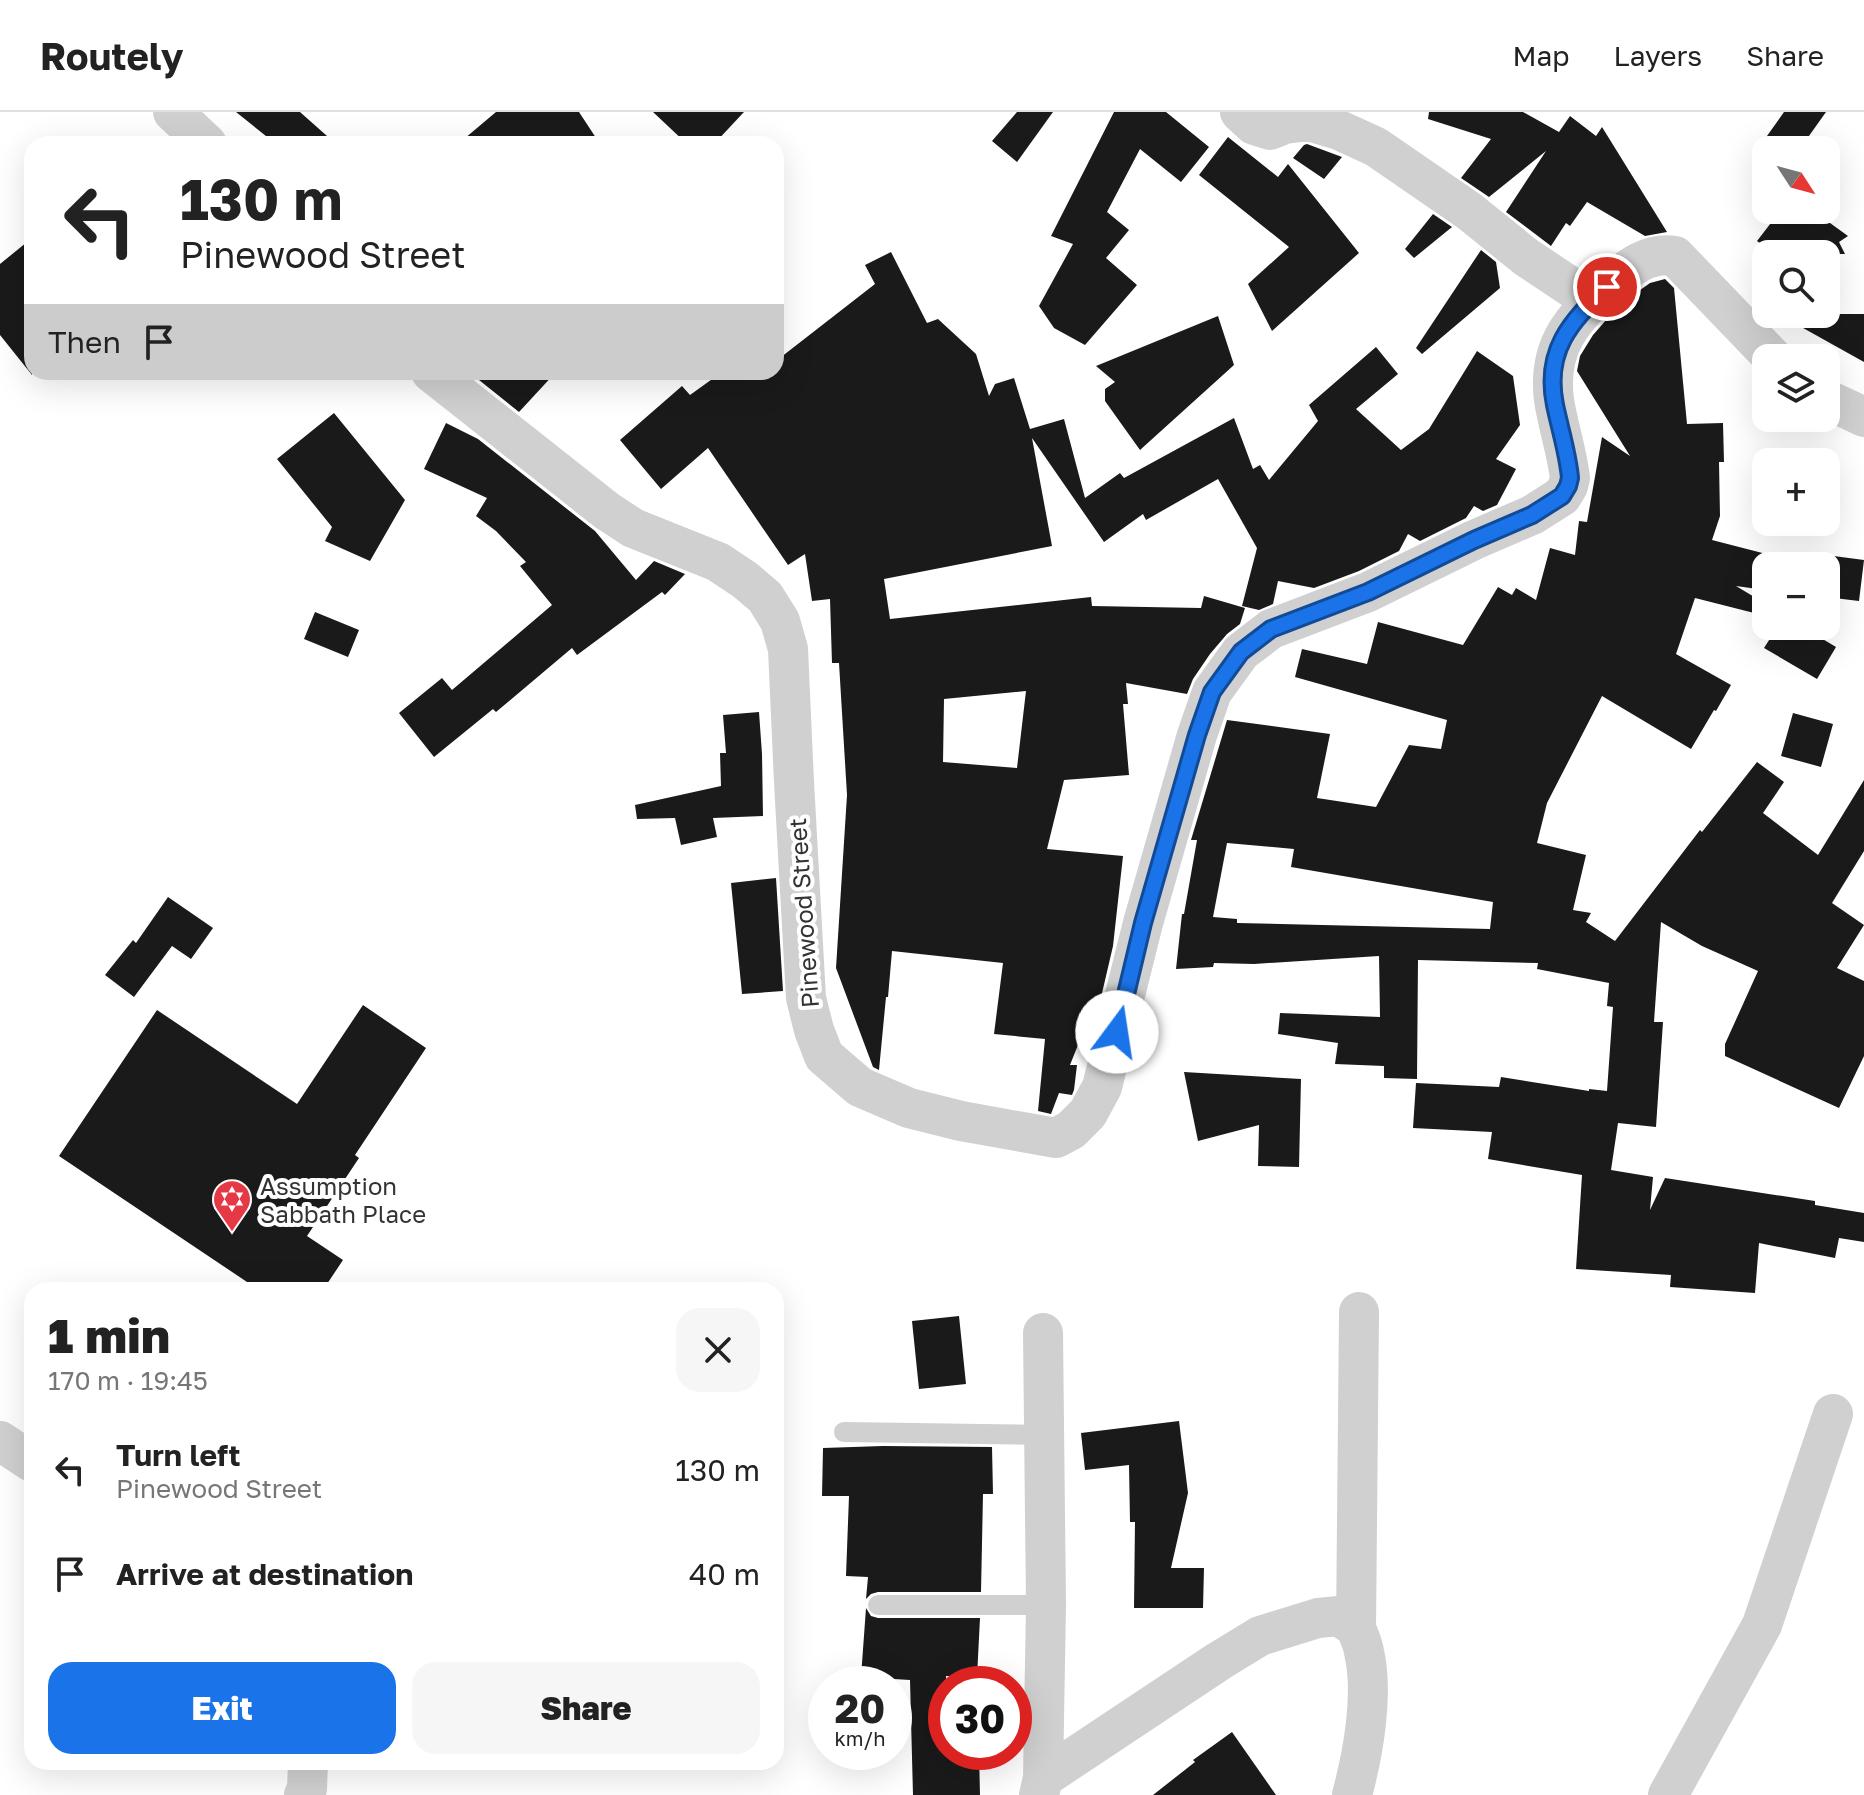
<!DOCTYPE html>
<meta charset="utf-8">
<style>
body{margin:0;font-family:"Golos Text",sans-serif;background:#f6f6f6;color:#222;height:100vh;display:flex;flex-direction:column;font-size:30px;white-space:nowrap}
*{box-sizing:border-box;margin:0}
p{font-size:26px;color:#767676}
.icon{flex:none;width:44px;height:44px;fill:none;stroke:currentColor;stroke-width:2;stroke-linecap:round;stroke-linejoin:round}
.map{position:relative;flex:1;overflow:hidden}
.sheet{position:absolute;left:24px;top:1170px;width:760px;height:488px;display:flex;flex-direction:column;background:#fff;border-radius:24px;box-shadow:0 8px 32px #0002}
.sheet>*{flex:none}
.guide{position:absolute;left:24px;top:24px;width:760px;height:244px;border-radius:24px;box-shadow:0 8px 32px #0002;background:#fff;color:#222;overflow:hidden}
.needle{width:52px;rotate:126deg}
.fabs{position:absolute;left:1752px;top:24px;display:grid;gap:16px}
.fabs a{display:grid;place-items:center;width:88px;height:88px;border-radius:16px;background:#fff;box-shadow:0 8px 32px #0002;font-size:40px}
.speed{position:absolute;left:808px;top:1554px;display:flex;gap:16px;font-size:40px;font-weight:700;text-align:center}
.speed>*{display:grid;place-content:center;width:104px;height:104px;border-radius:50%;background:#fff;box-shadow:0 8px 32px #0002;line-height:1}
.speed small{font-size:20px;font-weight:400}
.speed .limit{border:12px solid #d22;background:#fff;color:#111}
.pin{position:absolute;display:grid;place-items:center;width:68px;height:68px;color:#fff;margin:-34px;border:4px solid #fff;border-radius:50%;box-shadow:0 2px 8px #0007}
.me{position:absolute;width:88px;margin:-44px;rotate:14deg;stroke-linejoin:round;filter:drop-shadow(0 0 6px #0008)}
.turn{display:flex;align-items:center;gap:28px;height:168px;padding:0 24px;font-size:36px}
.turn .icon{width:104px;height:104px;stroke-width:2.5}
.turn b{display:block;font-size:56px;line-height:68px}
.then{display:flex;align-items:center;height:76px;padding:0 24px;background:#0003;gap:16px;font-size:30px}
.round{display:grid;place-items:center;flex:none;width:84px;height:84px;border-radius:24px;background:#f6f6f6}
.head{display:flex;align-items:center;justify-content:space-between;height:136px;padding:0 24px}
h1{font-size:48px;font-weight:800;line-height:60px}
.cta{display:flex;gap:16px;margin-top:auto;padding:16px 24px}
.cta a{flex:1;height:92px;border-radius:24px;background:#1a73e8;color:#fff;font-size:32px;font-weight:800;line-height:92px;text-align:center}
.cta a+a{background:#f6f6f6;color:#222}
ul{padding:0;list-style:none}
li{display:flex;align-items:center;gap:24px;height:104px;padding:0 24px}
li div{flex:1}
li b{display:block;font-size:30px}
li em{font-style:normal}
header{display:flex;align-items:center;gap:48px;box-sizing:border-box;height:112px;padding:0 40px;background:#fff;border-bottom:2px solid #e0e0e0}
header strong{font-size:38px}
nav{display:flex;gap:44px;margin-inline-start:auto;font-size:28px}
.map>svg:first-child{display:block}
.building{fill:#1a1a1a;fill-rule:evenodd}
.lines{fill:none;stroke-linecap:round;stroke-linejoin:round}
.service{stroke:#d0d0d0;stroke-width:20}
.minor{stroke:#d0d0d0;stroke-width:40}
.route-casing{stroke:#114b97;stroke-width:20}
.route{stroke:#1a73e8;stroke-width:14}
.labels{text-anchor:middle;dominant-baseline:central;stroke-width:8;stroke-linejoin:round;paint-order:stroke}
.street-label{font-size:24px;fill:#333;stroke:#fff}
.poi-label{font-size:24px;fill:#333;stroke:#fff;text-anchor:start}
</style>
<header>
<strong>Routely</strong>
<nav><a>Map</a><a>Layers</a><a>Share</a></nav>
</header>
<div class="map">
<svg width="1864" height="1683" viewBox="0 0 1864 1683">
<rect width="100%" height="100%" fill="#fff"/>
<path class="building" d="M 236,0 L 300,0 L 336,32 L 276,32 Z
M 496,0 L 579,0 L 600,32 L 458,32 Z
M 653,0 L 744,0 L 714,32 L 687,32 Z
M 1017,0 L 1053,0 L 1017,50 L 992,29 Z
M 1114,0 L 1166,0 L 1209,35 L 1181,70 L 1140,37 L 1107,100 L 1129,118 L 1106,146 L 1137,173 L 1085,233 L 1054,216 L 1039,194 L 1073,132 L 1051,124 Z
M 1429,0 L 1523,0 L 1559,20 L 1570,4 L 1596,24 L 1602,15 L 1667,120 L 1645,124 L 1587,90 L 1570,114 L 1566,111 L 1551,134 L 1506,100 L 1546,39 L 1489,85 L 1461,66 L 1491,27 L 1428,7 Z
M 1784,0 L 1826,0 L 1799,38 L 1757,38 Z
M 1228,25 L 1278,65 L 1288,52 L 1359,141 L 1272,219 L 1248,172 L 1289,135 L 1199,63 Z
M 1307,32 L 1342,45 L 1324,67 L 1293,46 L 1304,33 Z
M 1781,98 L 1812,98 L 1848,124 L 1839,130 L 1845,142 L 1775,142 L 1757,129 Z
M 1433,102 L 1452,115 L 1414,146 L 1405,137 Z
M 32,126 L 32,263 L 0,223 L 0,152 Z
M 1481,138 L 1496,150 L 1500,176 L 1422,242 L 1416,236 Z
M 891,140 L 927,211 L 938,207 L 976,242 L 989,284 L 995,272 L 1014,266 L 1030,317 L 1064,307 L 1085,386 L 1120,361 L 1124,366 L 1234,306 L 1253,357 L 1260,353 L 1269,368 L 1318,309 L 1309,293 L 1376,235 L 1398,262 L 1356,297 L 1401,338 L 1429,317 L 1477,239 L 1513,264 L 1520,313 L 1496,347 L 1516,357 L 1497,393 L 1483,399 L 1474,394 L 1466,406 L 1420,429 L 1408,422 L 1399,439 L 1359,459 L 1314,476 L 1278,469 L 1273,492 L 1259,498 L 1242,494 L 1257,436 L 1218,367 L 1146,408 L 1143,402 L 1104,430 L 1032,326 L 1052,434 L 884,467 L 890,507 L 1091,485 L 1092,494 L 1201,496 L 1204,484 L 1245,496 L 1240,512 L 1227,522 L 1210,542 L 1193,567 L 1187,582 L 1126,571 L 1128,592 L 1123,592 L 1129,663 L 1064,668 L 1047,737 L 1123,744 L 1113,834 L 1099,894 L 1094,893 L 1070,953 L 1077,953 L 1074,978 L 1072,983 L 1059,981 L 1051,1002 L 1038,999 L 1045,927 L 994,922 L 1003,851 L 892,839 L 888,885 L 886,885 L 879,958 L 873,955 L 836,856 L 847,683 L 839,551 L 832,551 L 830,487 L 812,489 L 805,442 L 788,453 L 708,336 L 661,377 L 620,328 L 682,274 L 690,283 L 722,260 L 776,260 L 776,249 L 875,172 L 865,153 ZM 1026,579 L 1017,656 L 943,650 L 944,587 Z
M 1665,167 L 1674,176 L 1687,312 L 1723,311 L 1724,350 L 1719,350 L 1720,404 L 1712,428 L 1774,444 L 1771,454 L 1766,454 L 1765,478 L 1736,474 L 1766,492 L 1766,504 L 1695,486 L 1676,542 L 1731,573 L 1716,599 L 1714,598 L 1691,637 L 1602,584 L 1547,691 L 1537,731 L 1586,743 L 1573,798 L 1591,801 L 1586,810 L 1615,829 L 1700,718 L 1702,720 L 1757,650 L 1784,670 L 1763,701 L 1818,743 L 1864,668 L 1864,739 L 1832,791 L 1864,813 L 1837,856 L 1864,869 L 1864,944 L 1839,996 L 1725,944 L 1725,932 L 1758,859 L 1702,834 L 1661,810 L 1654,910 L 1663,910 L 1656,1015 L 1618,1011 L 1611,1058 L 1653,1065 L 1650,1098 L 1665,1066 L 1815,1089 L 1815,1093 L 1864,1101 L 1864,1130 L 1839,1126 L 1835,1146 L 1759,1131 L 1755,1181 L 1670,1175 L 1671,1163 L 1576,1157 L 1582,1063 L 1488,1047 L 1492,1020 L 1413,1016 L 1416,971 L 1499,975 L 1501,965 L 1589,979 L 1589,977 L 1607,979 L 1613,895 L 1607,894 L 1609,871 L 1537,857 L 1538,851 L 1418,848 L 1417,967 L 1384,966 L 1384,954 L 1335,952 L 1338,931 L 1278,922 L 1280,901 L 1380,905 L 1379,844 L 1254,852 L 1214,851 L 1213,855 L 1176,857 L 1182,802 L 1184,802 L 1197,728 L 1191,728 L 1227,608 L 1330,622 L 1317,686 L 1376,695 L 1409,633 L 1441,637 L 1447,608 L 1295,565 L 1302,537 L 1367,552 L 1378,510 L 1463,533 L 1498,475 L 1512,483 L 1516,476 L 1536,488 L 1550,436 L 1575,443 L 1579,409 L 1587,410 L 1602,325 L 1630,344 L 1577,259 L 1580,244 L 1593,223 L 1607,207 L 1617,201 L 1629,186 L 1650,171 ZM 1227,731 L 1294,737 L 1291,755 L 1493,790 L 1490,817 L 1237,811 L 1237,807 L 1213,805 Z
M 1778,202 L 1864,202 L 1864,250 Z
M 1218,204 L 1234,253 L 1140,338 L 1105,289 L 1105,277 L 1115,270 L 1096,254 Z
M 469,260 L 556,260 L 519,300 Z
M 334,301 L 405,388 L 370,449 L 325,429 L 332,415 L 277,347 Z
M 446,311 L 478,327 L 595,419 L 636,468 L 654,449 L 685,462 L 665,483 L 662,480 L 577,543 L 572,536 L 496,600 L 493,597 L 434,645 L 399,601 L 442,566 L 452,578 L 552,493 L 520,454 L 526,450 L 496,419 L 476,404 L 487,386 L 424,357 Z
M 1826,443 L 1864,448 L 1859,489 L 1826,485 Z
M 315,500 L 359,518 L 348,545 L 304,527 Z
M 1778,514 L 1801,514 L 1836,535 L 1817,567 L 1764,536 Z
M 759,600 L 762,642 L 763,704 L 713,706 L 717,725 L 681,733 L 675,706 L 637,707 L 635,693 L 721,674 L 720,641 L 726,641 L 723,603 Z
M 1793,601 L 1833,612 L 1821,655 L 1781,644 Z
M 776,766 L 783,879 L 742,882 L 731,771 Z
M 168,785 L 213,816 L 191,847 L 172,834 L 134,885 L 105,863 L 133,828 L 136,831 Z
M 363,893 L 426,936 L 355,1043 L 359,1046 L 307,1124 L 343,1148 L 323,1178 L 259,1178 L 59,1044 L 157,898 L 297,992 Z
M 1184,960 L 1301,967 L 1299,1055 L 1258,1054 L 1259,1013 L 1198,1029 Z
M 959,1204 L 966,1272 L 919,1277 L 912,1209 Z
M 1179,1309 L 1188,1381 L 1171,1456 L 1204,1456 L 1203,1496 L 1134,1496 L 1135,1410 L 1130,1410 L 1129,1353 L 1085,1358 L 1081,1321 Z
M 883,1334 L 992,1335 L 993,1382 L 983,1382 L 981,1480 L 878,1480 L 871,1482 L 866,1487 L 868,1465 L 846,1464 L 849,1384 L 822,1384 L 823,1336 Z
M 866,1496 L 871,1504 L 878,1506 L 980,1506 L 977,1565 L 946,1564 L 946,1640 L 979,1640 L 980,1683 L 913,1683 L 910,1568 L 861,1565 Z
M 1232,1620 L 1276,1683 L 1153,1683 L 1195,1650 L 1193,1648 Z"/>
<g class="lines">
<path class="service" d="M 844,1320 L 1043,1323
M 878,1493 L 1046,1493"/>
<path class="minor" d="M 173,0 L 207,32
M 1240,0 L 1254,13 L 1270,18 L 1285,12 L 1309,9 L 1339,18 L 1376,35 L 1469,99 L 1526,145 L 1592,189
M 431,260 L 607,399 L 633,416 L 718,450 L 745,468 L 765,485 L 780,509 L 788,537 L 794,670 L 806,886 L 814,918 L 824,944 L 860,975 L 909,996 L 961,1009 L 1056,1026 L 1071,1018 L 1088,1001 L 1102,975 L 1143,811 L 1197,623 L 1212,580 L 1241,540 L 1271,517 L 1368,480 L 1474,428 L 1532,403 L 1562,384 L 1568,374 L 1570,366 C 1567,340 1558,314 1554,288 C 1547,233 1573,207 1610,172 C 1629,155 1649,140 1675,144 L 1773,246
M 1826,287 L 1864,305
M 0,1329 L 32,1350
M 1043,1666 L 1219,1549 L 1260,1524 L 1318,1506 L 1339,1504 L 1356,1516
M 304,1683 L 307,1677 L 308,1650
M 1039,1683 L 1043,1666 L 1046,1493 L 1043,1221
M 1352,1683 C 1363,1642 1374,1582 1364,1540 C 1363,1532 1359,1524 1356,1516 L 1359,1200
M 1668,1683 L 1762,1513 L 1833,1302"/>
</g>
<g class="lines">
<g class="route-casing">
<path id="route" d="M 1117,920 L 1143,811 L 1197,623 L 1212,580 L 1241,540 L 1271,517 L 1368,480 L 1474,428 L 1532,403 L 1562,384 L 1568,374 L 1570,366 C 1568,342 1560,317 1555,293 C 1544,239 1570,210 1607,175"/>
</g>
<use href="#route" class="route"/>
</g>
<defs>
<g id="synagogue-pin" transform="scale(2)"><path d="M0 17L-7.5 6A9.5 9.5 0 1 1 7.5 6Z" fill="#e63946" stroke="#fff"/><path d="M0-6.5L5.6 3.2H-5.6ZM0 6.5L5.6-3.2H-5.6Z" fill="#fff"/></g>
</defs>
<g fill-rule="evenodd">
<use href="#synagogue-pin" x="232" y="1087"/>
</g>
<g class="labels">
<g class="street-label">
<text transform="translate(803 801) rotate(-94)">Pinewood Street</text>
</g>
<g class="poi-label">
<text x="260" y="1073">Assumption<tspan x="260" dy="28">Sabbath Place</tspan></text>
</g>
</g>
</svg>
<div class="fabs">
<a><svg class="needle" viewBox="-14 -14 28 28"><path d="M0-13l5 13h-10z" fill="#e53935"/><path d="M0 13l5-13h-10z" fill="#767676"/></svg></a>
<a><svg class="icon" aria-label="search" viewBox="0 0 24 24"><circle cx="10" cy="10" r="6"/><path d="M15 15l6 6"/></svg></a>
<a><svg class="icon" aria-label="layers" viewBox="0 0 24 24"><path d="M12 4l9 5-9 5-9-5zM3 14l9 5 9-5"/></svg></a>
<a>+</a>
<a>−</a>
</div>
<div class="speed"><div>20<small>km/h</small></div><div class="limit">30</div></div>
<div class="pin" style="left:1607px;top:175px;background:#d93025"><svg class="icon" aria-label="arrive" viewBox="0 0 24 24"><path d="M6 21V4h12l-3 4 3 4H6"/></svg></div>
<svg class="me" style="left:1117px;top:920px" viewBox="-20 -20 40 40"><circle r="19" fill="#fff"/><path d="M0-13L10 11 0 6-10 11z" fill="#1a73e8"/></svg>
<div class="guide">
<div class="turn"><svg class="icon" aria-label="left" viewBox="0 0 24 24"><path d="M17 20v-9H6M10 6l-5 5 5 5"/></svg><div><b>130 m</b>Pinewood Street</div></div>
<div class="then">Then<svg class="icon" aria-label="arrive" viewBox="0 0 24 24"><path d="M6 21V4h12l-3 4 3 4H6"/></svg></div>
</div>
<section class="sheet">
<div class="head"><div><h1>1 min</h1><p>170 m · 19:45</p></div><a class="round"><svg class="icon" aria-label="close" viewBox="0 0 24 24"><path d="M6 6l12 12M18 6L6 18"/></svg></a></div>
<ul>
<li><svg class="icon" aria-label="left" viewBox="0 0 24 24"><path d="M17 20v-9H6M10 6l-5 5 5 5"/></svg><div><b>Turn left</b><p>Pinewood Street</p></div><em>130 m</em></li>
<li><svg class="icon" aria-label="arrive" viewBox="0 0 24 24"><path d="M6 21V4h12l-3 4 3 4H6"/></svg><div><b>Arrive at destination</b></div><em>40 m</em></li>
</ul>
<div class="cta"><a>Exit</a><a>Share</a></div>
</section>
</div>
